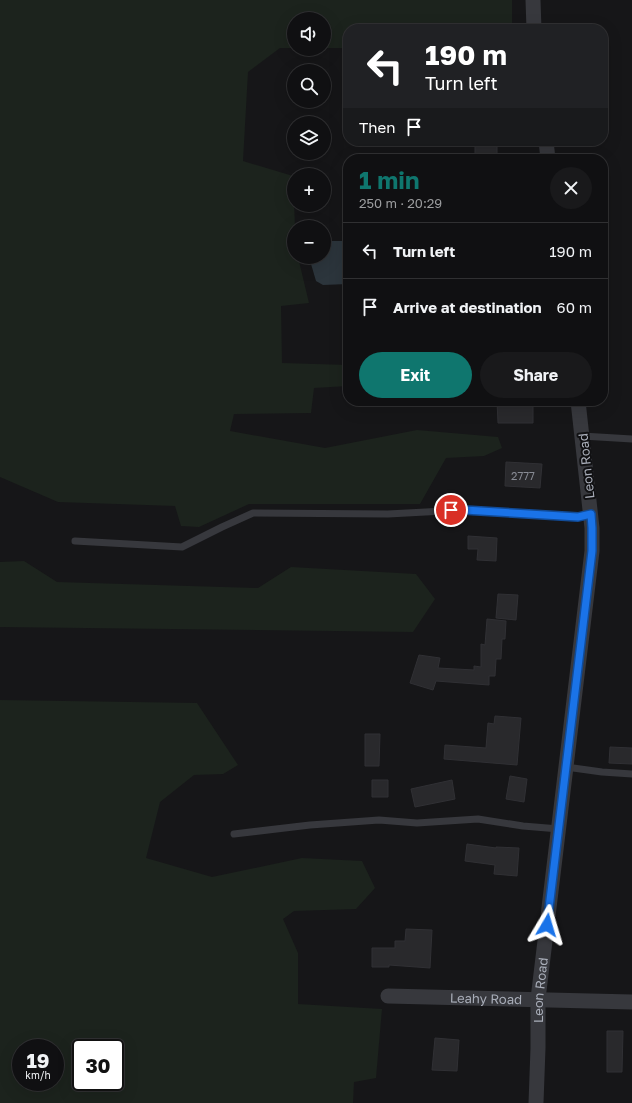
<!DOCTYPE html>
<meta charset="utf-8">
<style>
body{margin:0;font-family:"Golos Text",sans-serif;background:#19191b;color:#f1f3f6;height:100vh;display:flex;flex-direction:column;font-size:15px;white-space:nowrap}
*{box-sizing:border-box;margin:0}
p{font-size:13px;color:#9c9d9f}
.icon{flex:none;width:22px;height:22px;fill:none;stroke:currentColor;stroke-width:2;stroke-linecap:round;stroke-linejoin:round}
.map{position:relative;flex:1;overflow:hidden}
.drawer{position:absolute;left:343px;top:154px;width:265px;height:252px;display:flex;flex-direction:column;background:#101012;border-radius:16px;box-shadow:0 4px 16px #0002,0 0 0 1px #303032}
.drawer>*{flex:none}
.top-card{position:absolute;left:343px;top:24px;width:265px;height:122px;border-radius:16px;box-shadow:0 4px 16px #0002,0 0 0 1px #303032;background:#202124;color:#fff;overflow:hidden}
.buttons{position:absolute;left:287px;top:12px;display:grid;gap:8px}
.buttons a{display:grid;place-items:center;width:44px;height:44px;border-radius:50%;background:#101012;box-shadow:0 4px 16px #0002,0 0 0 1px #303032;font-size:20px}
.speed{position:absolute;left:12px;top:1039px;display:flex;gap:8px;font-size:20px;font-weight:700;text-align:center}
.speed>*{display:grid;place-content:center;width:52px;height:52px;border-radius:50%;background:#101012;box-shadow:0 4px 16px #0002,0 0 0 1px #303032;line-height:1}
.speed small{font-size:10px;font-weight:400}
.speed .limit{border:2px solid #111;border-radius:6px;background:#fff;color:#111}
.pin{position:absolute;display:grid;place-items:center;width:34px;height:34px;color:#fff;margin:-17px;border:2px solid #fff;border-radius:50%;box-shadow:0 1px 4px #0007}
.me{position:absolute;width:44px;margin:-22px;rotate:7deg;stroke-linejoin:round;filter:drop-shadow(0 0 3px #0008)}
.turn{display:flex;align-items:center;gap:14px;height:84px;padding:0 16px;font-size:18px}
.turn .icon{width:52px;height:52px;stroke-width:2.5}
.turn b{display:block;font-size:28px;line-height:34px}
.then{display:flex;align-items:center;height:38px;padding:0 16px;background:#0003;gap:8px;font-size:15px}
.round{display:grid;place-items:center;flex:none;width:42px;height:42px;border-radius:21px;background:#19191b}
.head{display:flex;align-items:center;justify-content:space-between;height:68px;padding:0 16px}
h1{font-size:24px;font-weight:700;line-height:30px;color:#0f766e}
.cta{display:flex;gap:8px;margin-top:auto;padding:8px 16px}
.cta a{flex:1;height:46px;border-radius:24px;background:#0f766e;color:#fff;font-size:16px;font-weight:700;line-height:46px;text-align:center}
.cta a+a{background:#19191b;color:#f1f3f6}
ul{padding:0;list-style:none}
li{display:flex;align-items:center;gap:12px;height:56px;padding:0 16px;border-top:1px solid #303032}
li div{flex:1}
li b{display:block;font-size:15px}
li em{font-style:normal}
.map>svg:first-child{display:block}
.green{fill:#1c231d;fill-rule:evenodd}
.water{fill:#2c353c}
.building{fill:#29292c;stroke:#303034}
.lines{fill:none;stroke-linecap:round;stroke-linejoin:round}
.service{stroke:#37383d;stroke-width:7}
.minor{stroke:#37383d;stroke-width:15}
.route-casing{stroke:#114b97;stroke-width:10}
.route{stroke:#1a73e8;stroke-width:7}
.labels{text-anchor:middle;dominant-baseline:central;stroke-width:4;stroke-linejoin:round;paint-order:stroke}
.number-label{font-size:11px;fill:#888b94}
.street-label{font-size:13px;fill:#a8adb8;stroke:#111113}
</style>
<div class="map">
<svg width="632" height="1103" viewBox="0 0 632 1103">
<rect width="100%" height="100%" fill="#161618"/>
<path class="green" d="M 0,0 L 512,0 L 512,29 L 348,29 L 348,48 L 324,48 L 324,19 L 294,19 L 294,48 L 280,48 L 248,72 L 243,161 L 293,176 L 295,227 L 294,227 L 294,257 L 298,257 L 309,303 L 281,306 L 282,363 L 348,365 L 348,386 L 314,388 L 311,413 L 234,414 L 230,431 L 325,448 L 417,430 L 498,437 L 502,448 L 484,456 L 446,458 L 420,504 L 249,504 L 199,527 L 181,526 L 175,506 L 58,502 L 0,477 Z
M 24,561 L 57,582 L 258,588 L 291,567 L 416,574 L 435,599 L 413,632 L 0,627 L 0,562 Z
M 0,700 L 197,703 L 238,765 L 223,774 L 194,775 L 160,802 L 146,858 L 212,877 L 302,858 L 362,861 L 375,888 L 356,909 L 294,911 L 283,919 L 298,953 L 298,1004 L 382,1009 L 376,1078 L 354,1082 L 353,1103 L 0,1103 ZM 21,1048 L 55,1048 L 55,1082 L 21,1082 ZM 81,1048 L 115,1048 L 115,1082 L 81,1082 Z"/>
<path class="water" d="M 324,241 L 348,241 L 348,284 L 323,285 L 316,281 L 309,257 L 324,257 Z"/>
<path class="building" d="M 475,141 L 497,141 L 497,159 L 475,159 Z
M 497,401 L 528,401 L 528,404 L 533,404 L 533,423 L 498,423 Z
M 506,462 L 542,464 L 540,488 L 505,486 Z
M 468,536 L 497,538 L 496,561 L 477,560 L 478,549 L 468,549 Z
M 498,594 L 518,595 L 516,620 L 496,618 Z
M 487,619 L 506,621 L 505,639 L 502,639 L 501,659 L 496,659 L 495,676 L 489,676 L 489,685 L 436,681 L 433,690 L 410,683 L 419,655 L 440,658 L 438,668 L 474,670 L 474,666 L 481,667 L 481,644 L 485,645 Z
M 495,716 L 521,718 L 517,765 L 444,759 L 445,745 L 486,748 L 488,723 L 494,724 Z
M 365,734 L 380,734 L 379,766 L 365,766 Z
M 610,747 L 632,748 L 632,764 L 609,763 Z
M 510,776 L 527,779 L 524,802 L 506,799 Z
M 372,780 L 388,780 L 388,797 L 372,797 Z
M 452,780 L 455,799 L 415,807 L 411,789 Z
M 467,844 L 496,848 L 496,847 L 519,848 L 517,876 L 494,874 L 495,865 L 465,861 Z
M 406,929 L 432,930 L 430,968 L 389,965 L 389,967 L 372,967 L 372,948 L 395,948 L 395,941 L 405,941 Z
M 607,1031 L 623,1031 L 622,1072 L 607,1072 Z
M 435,1038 L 459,1040 L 457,1071 L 432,1070 Z"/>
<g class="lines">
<path class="service" d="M 582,436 L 632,439
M 75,541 L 182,547 L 222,527 L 253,513 L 388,514 L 463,510 L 578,517 L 591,514
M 566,767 L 602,772 L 632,774
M 234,834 L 310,825 L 379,820 L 417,823 L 478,819 L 523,826 L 559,829"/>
<g class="minor">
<path d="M 533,0 L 534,29"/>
<path d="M 546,141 L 548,159"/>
<path id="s1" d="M 388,996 L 632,1002"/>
<path id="s2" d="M 536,1103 L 538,1048 L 538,999 L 592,551 L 592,528 L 578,401"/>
</g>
</g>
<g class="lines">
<g class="route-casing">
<path id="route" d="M 451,510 L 464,510 L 578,517 L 591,514 L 592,528 L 592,551 L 547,925"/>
</g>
<use href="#route" class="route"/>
</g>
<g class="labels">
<g class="number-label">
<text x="523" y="475">2777</text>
</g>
<g class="street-label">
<text transform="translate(586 466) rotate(-96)">Leon Road</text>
<text stroke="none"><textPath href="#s2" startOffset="113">Leon Road</textPath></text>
<text stroke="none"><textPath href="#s1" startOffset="98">Leahy Road</textPath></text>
</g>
</g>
</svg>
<div class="buttons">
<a><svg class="icon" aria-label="sound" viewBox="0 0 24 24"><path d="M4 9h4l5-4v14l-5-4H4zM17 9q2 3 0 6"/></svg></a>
<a><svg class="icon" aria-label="search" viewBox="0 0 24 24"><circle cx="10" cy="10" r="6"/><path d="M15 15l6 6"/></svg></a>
<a><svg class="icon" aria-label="layers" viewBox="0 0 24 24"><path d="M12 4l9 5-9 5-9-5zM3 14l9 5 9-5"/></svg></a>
<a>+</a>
<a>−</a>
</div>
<div class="speed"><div>19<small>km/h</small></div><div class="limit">30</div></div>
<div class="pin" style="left:451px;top:510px;background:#d93025"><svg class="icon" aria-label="arrive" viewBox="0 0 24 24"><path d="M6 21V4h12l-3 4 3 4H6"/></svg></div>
<svg class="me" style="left:547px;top:925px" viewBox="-20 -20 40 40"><path d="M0-17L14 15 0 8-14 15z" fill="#1a73e8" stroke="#fff" stroke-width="4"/></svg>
<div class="top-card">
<div class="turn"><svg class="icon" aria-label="left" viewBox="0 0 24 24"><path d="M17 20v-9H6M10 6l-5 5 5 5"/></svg><div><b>190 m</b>Turn left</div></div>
<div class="then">Then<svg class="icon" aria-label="arrive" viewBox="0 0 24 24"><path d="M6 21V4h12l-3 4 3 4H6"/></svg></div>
</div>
<section class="drawer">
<div class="head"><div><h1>1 min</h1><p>250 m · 20:29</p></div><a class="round"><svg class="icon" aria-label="close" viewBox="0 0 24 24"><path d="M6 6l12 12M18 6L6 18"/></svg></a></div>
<ul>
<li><svg class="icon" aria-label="left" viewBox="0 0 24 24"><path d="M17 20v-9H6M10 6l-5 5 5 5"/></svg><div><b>Turn left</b></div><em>190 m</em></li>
<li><svg class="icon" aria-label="arrive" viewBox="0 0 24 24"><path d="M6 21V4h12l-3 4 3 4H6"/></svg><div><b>Arrive at destination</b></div><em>60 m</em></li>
</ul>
<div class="cta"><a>Exit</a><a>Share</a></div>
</section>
</div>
